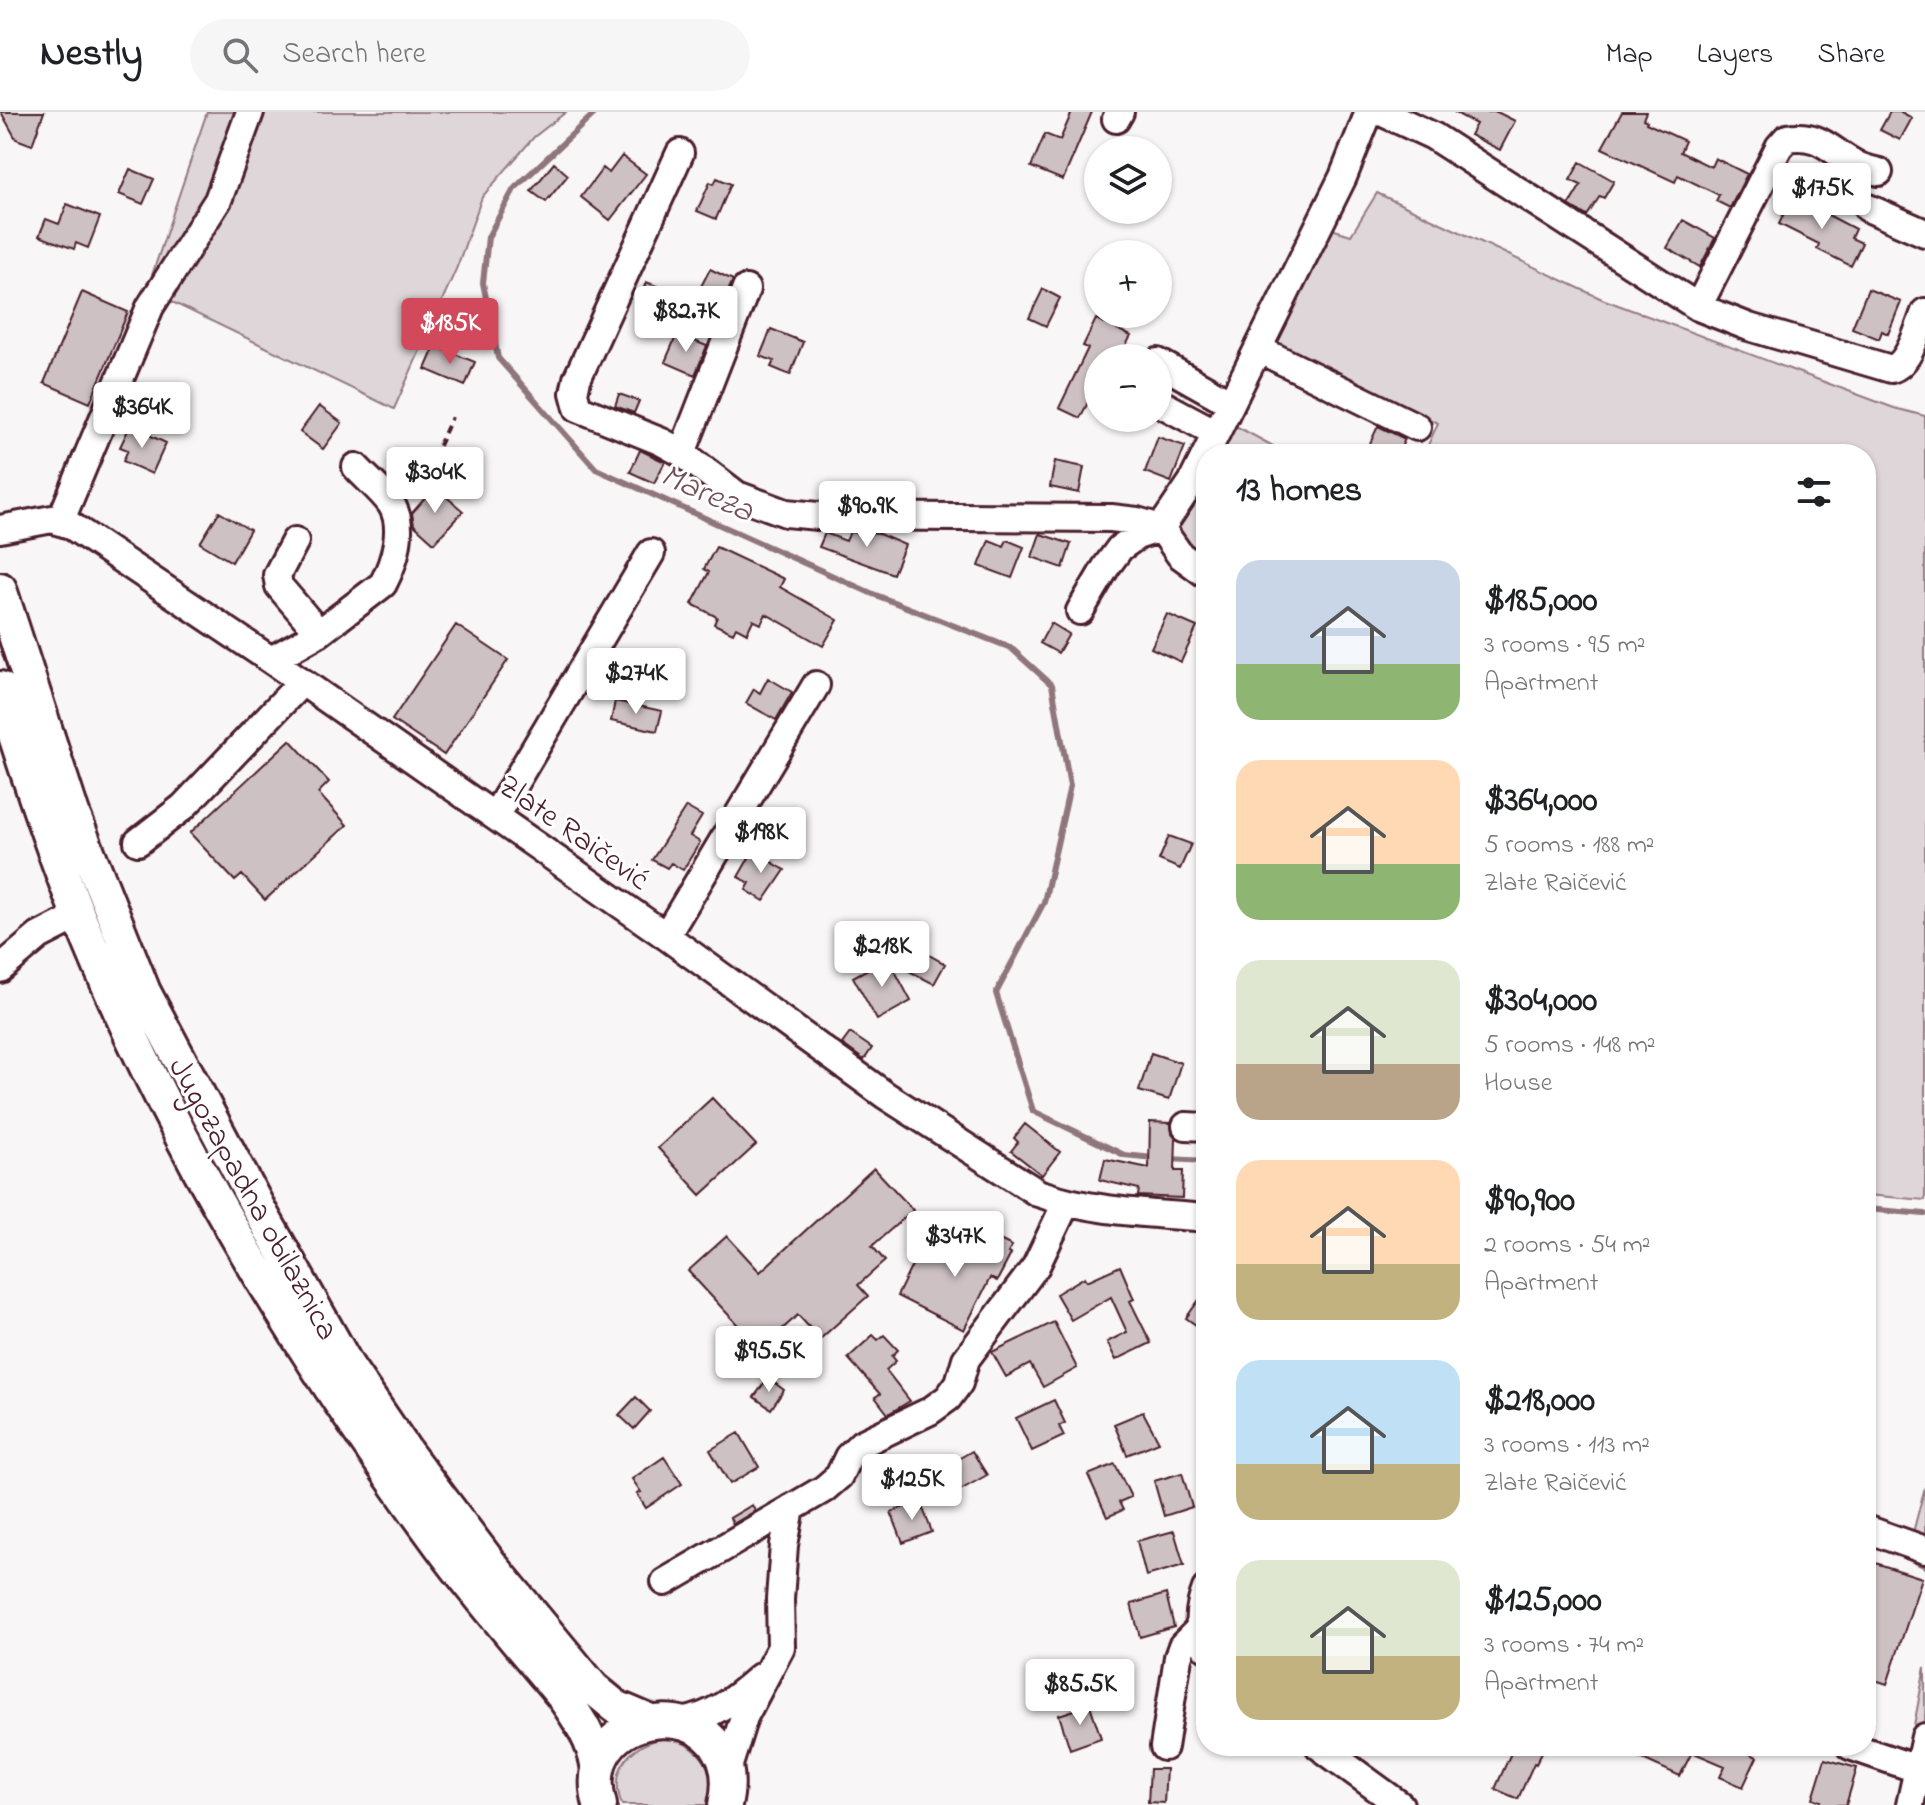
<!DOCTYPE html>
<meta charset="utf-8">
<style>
:root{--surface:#fff;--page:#f6f6f6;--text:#202124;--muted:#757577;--line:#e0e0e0;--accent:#d1495b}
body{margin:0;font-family:"Indie Flower",sans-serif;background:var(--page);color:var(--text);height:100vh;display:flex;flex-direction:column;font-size:30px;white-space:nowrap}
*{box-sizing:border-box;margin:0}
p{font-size:26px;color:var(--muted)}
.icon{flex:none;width:44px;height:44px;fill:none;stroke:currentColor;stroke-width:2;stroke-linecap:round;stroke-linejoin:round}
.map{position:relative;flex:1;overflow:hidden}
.drawer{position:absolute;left:1196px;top:332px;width:680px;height:1312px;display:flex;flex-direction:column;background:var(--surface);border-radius:32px;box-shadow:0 2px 6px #0004}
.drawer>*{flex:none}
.controls{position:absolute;left:1084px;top:24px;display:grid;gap:16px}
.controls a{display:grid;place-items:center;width:88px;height:88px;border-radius:50%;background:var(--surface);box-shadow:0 2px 6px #0004;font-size:40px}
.price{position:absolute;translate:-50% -68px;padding:0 18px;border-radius:8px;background:#fff;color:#222;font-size:26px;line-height:52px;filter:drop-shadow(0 2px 4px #0008)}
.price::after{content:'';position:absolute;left:50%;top:48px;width:24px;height:18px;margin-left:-12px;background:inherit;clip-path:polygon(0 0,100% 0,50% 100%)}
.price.current{background:var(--accent);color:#fff}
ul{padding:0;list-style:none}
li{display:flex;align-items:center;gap:24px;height:200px;padding:0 40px}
li span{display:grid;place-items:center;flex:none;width:224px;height:160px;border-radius:24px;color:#555}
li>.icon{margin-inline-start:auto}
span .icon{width:96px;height:96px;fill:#fffc;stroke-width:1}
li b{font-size:34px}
h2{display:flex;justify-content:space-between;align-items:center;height:96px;padding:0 40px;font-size:34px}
header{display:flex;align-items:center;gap:48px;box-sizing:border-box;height:112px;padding:0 40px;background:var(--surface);border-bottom:2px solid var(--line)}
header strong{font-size:38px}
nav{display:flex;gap:44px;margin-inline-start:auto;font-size:28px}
.search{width:560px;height:72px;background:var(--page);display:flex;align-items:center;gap:20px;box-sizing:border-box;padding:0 28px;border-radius:44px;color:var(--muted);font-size:30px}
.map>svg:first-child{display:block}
.green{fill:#ded6d9;stroke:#947a82;stroke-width:2}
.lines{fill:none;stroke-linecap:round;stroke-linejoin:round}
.stream{stroke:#8f747b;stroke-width:6}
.building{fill:#cdc1c4;stroke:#4a1f2b;stroke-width:2}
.minor-casing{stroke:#4a1f2b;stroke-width:32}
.major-casing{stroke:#4a1f2b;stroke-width:38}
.path{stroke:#4a1f2b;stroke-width:4;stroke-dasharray:8 6;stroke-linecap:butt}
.minor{stroke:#fff;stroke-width:26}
.major{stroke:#fff;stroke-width:32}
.labels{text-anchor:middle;stroke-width:6;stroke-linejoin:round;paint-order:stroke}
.street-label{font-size:32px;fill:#4a1f2b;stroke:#fff}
.water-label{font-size:34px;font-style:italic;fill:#72515a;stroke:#fff}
</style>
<header>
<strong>Nestly</strong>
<div class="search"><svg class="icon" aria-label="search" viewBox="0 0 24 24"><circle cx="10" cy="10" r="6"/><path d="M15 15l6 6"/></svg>Search here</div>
<nav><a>Map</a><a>Layers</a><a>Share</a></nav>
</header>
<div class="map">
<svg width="1925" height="1693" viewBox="0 0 1925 1693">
<rect width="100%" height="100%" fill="#f8f6f7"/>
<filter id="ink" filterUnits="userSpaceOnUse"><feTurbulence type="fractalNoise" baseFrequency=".0125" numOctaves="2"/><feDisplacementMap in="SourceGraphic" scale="16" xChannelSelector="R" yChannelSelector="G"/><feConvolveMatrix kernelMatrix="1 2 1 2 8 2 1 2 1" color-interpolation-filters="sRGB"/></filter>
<g filter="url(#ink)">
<path class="green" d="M207,0H566L534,25L482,85L457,155L394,297L147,178Z
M1377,81L1602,187L1894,296L1925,304V1088L1866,1083V342H1424L1438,311L1269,233L1328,116L1351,123Z
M1232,312L1288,342H1216Z
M1206,361V451L1199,448L1175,418Z
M1925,1375V1456L1906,1447Z
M1925,1555V1693H1899Z
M667,1626C701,1633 719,1659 708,1693H622C608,1656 631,1631 667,1626Z"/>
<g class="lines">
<path class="stream" d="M596,0L514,77L488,125L483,171L498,246L596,357L873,482L1011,536L1052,573L1070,674L1044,790L996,881L1033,999L1124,1043L1154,1046
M1169,1047L1206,1049
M1866,1097L1925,1102"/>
</g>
<path class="building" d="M1,0H44L32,33L16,27Z
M1072,0H1092L1063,68L1031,55L1045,22L1060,28Z
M1454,0H1497L1515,9L1500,38L1470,23L1476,12Z
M1622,0H1646L1643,7L1647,9L1646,11L1685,29L1680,40L1711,55L1715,46L1747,62L1730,96L1716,89L1719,83L1678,63L1675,70L1602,36Z
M1890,0H1901L1912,6L1900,28L1880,18Z
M622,44L646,62L610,108L581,85L603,56L609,61Z
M1580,50L1614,69L1604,86L1600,84L1587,104L1569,93L1581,73L1570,68Z
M554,51L568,63L546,90L531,79Z
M130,57L154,67L143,92L119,82Z
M717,66L731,72L716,107L697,99L710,70L714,72Z
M1792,84L1855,117L1851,126L1862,131L1851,154L1817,137L1819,132L1779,112Z
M67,92L100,105L88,136L76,131L74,137L39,124L46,107L59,112Z
M1683,108L1715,126L1700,155L1667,136Z
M710,157L733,168L720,198L695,186Z
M646,170L675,181L665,208L636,197Z
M1043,177L1060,186L1046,214L1029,206Z
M1868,177L1901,190L1888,222L1882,219L1879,227L1852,216Z
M82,180L128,200L90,291L44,271Z
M1096,207L1131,224L1119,246H1098V271L1080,306L1059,296L1088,236L1083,234Z
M771,217L803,230L790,263L771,255L774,249L760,244Z
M677,222L707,234L695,263L665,250Z
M435,234L475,250L465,274L425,257Z
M619,282L639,289L634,301L615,294Z
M319,294L342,311L323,337L300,320Z
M130,314L166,331L152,362L123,349L128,338L120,335Z
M1378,314L1405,327L1398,342H1365Z
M1158,325L1185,334L1171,370L1145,360Z
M640,338L665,350L654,371L630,360Z
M1055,349L1084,355L1079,381L1050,375Z
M435,375L463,399L434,431L414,413L412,401Z
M219,400L250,418L232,450L200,431Z
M850,420L879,422L905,433L893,462L819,435L825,421L846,429Z
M1040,422L1071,432L1063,456L1032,445Z
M989,428L1004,434L1007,428L1024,435L1012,466L979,454Z
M716,435L784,467L780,475L838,508L823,534L766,502L761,512L753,508L747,521L736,515L733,521L714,512L717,505L692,492L709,460L704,457Z
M1167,502L1197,515L1181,550L1151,536Z
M1051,511L1069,522L1058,541L1040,531Z
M456,513L508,548L444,643L392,608Z
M768,566L792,580L776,608L746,591L754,577L760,581Z
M615,589L662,599L657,619L611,609Z
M290,628L329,670L318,681L347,713L265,788L242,763L235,769L190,721Z
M686,695L702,704L690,724L700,730L683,758L671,751L667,756L652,748Z
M759,709L774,717L764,735L748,727Z
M1169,724L1191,732L1180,757L1159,748Z
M753,739L785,758L764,789L746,778L750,771L738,765Z
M920,838L945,852L934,872L909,859Z
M888,846L911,889L877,908L853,865Z
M850,921L872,936L864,948L842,932Z
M1151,941L1181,951L1169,988L1139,979Z
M712,986L756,1033L701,1083L658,1036Z
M1150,1010L1171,1011L1172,1021L1176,1026L1175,1059H1183L1182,1086L1138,1084L1139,1077L1100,1068L1105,1047L1149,1056Z
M1025,1012L1060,1040L1042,1063L1011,1039L1018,1030L1014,1026Z
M874,1056L913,1098L872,1134L885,1149L858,1173L868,1184L820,1227L798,1203L760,1237L688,1159L727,1124L760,1160Z
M977,1117L1012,1134L1008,1141L1011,1142L997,1169L990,1166L964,1218L897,1184L921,1135L958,1154Z
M1120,1154L1134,1187L1130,1189L1151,1231L1116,1248L1107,1230L1127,1220L1111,1185L1071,1208L1056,1182L1085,1165L1087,1169Z
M1206,1178V1220L1186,1206Z
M1054,1210L1077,1256L1043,1275L1030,1252L1006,1265L992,1240Z
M873,1223L878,1228L884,1223L898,1238L892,1244L896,1249L886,1258L910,1289L888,1302L875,1285L880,1282L848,1246Z
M768,1266L784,1278L771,1297L754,1285Z
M636,1285L650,1299L634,1317L619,1303Z
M1054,1288L1065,1311L1059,1314L1064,1324L1032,1339L1016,1306Z
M1143,1300L1159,1330L1127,1343L1114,1312Z
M739,1321L759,1355L730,1372L710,1338Z
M972,1339L987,1363L955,1381L941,1357Z
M664,1345L682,1372L646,1396L637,1382L641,1380L632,1367Z
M1115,1352L1131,1385L1119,1390L1123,1398L1107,1405L1088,1363Z
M1182,1361L1192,1395L1164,1404L1154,1369Z
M920,1389L932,1420L903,1431L891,1400Z
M752,1393L755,1399L733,1412L730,1406Z
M1174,1419L1184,1453L1146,1464L1137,1429Z
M1866,1448L1922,1466L1887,1572L1866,1565Z
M1166,1482L1174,1515L1140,1525L1131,1492Z
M1090,1593L1101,1626L1070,1637L1059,1603Z
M1496,1634H1545L1536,1652L1534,1651L1518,1687L1495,1677L1511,1641Z
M1614,1634H1734L1757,1645L1743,1675L1720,1665L1725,1654L1692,1640L1680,1664Z
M1825,1647L1857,1656L1846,1693H1819L1821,1689L1813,1686Z
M1150,1657H1166L1164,1691L1148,1690Z"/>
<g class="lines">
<g class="minor-casing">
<path id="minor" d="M1381,0L1433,24L1698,195L1749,215L1891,257C1910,252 1918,217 1925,200
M1116,7L1120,0
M680,41L577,267L574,281L578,296L662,330L682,341L737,383L786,401L818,404L1111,406L1137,409L1161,416L1180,443L1206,462
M1868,96L1925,121
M1698,195L1779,35L1787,26C1822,20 1831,41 1859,54C1865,57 1872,58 1879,60
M1258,237L1417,315
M1158,250L1231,291
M1158,290L1216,321
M682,341L746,177
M60,410L150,195L218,88L250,0
M0,417L52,407L70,413L271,548L666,824L885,983L1038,1081C1092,1100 1149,1101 1206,1106
M295,429L277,463L279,474L319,521
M1080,499L1106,455L1120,436L1137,424L1161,416L1192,370L1343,65L1369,0
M271,548L319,521L383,472C394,451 406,415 391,392C382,379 367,367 356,355
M495,704L651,441
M138,730L183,695L301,571
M666,824L816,573
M0,857L39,824L78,804
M1186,1014L1206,1015
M1866,1417L1925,1438
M665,1470L824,1377L839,1364L848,1345L861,1332L930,1299L948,1286L959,1271L966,1247L1036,1154L1066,1091
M1206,1477C1198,1498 1197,1515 1206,1536
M681,1610C713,1605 736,1586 760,1565
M1319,1634L1400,1693
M1850,1634L1917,1657
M1164,1635L1178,1545L1182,1534L1199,1517
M727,1659L744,1605L781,1535L780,1487L784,1433L791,1396
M1910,1693L1925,1625"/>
</g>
<g class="major-casing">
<path id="major" d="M0,477L73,702L144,880L260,1099L348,1255L408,1343L492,1454L593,1576L616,1595L649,1609
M0,576C24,653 49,730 79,805C169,1027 298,1240 440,1433C478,1485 521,1534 562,1583C579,1607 594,1629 598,1658
M600,1693C570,1586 752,1577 725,1693"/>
</g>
<path class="path" d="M412,383L431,351L452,305"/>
<use href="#minor" class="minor"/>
<use href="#major" class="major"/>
</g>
</g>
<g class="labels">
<g class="street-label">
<text transform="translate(575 719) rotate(35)" y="11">Zlate Raičević</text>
<text transform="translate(255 1086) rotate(61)" y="11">Jugozapadna obilaznica</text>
</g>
<g class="water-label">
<text transform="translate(708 379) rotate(24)" y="12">Mareza</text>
</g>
</g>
</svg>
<div class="controls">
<a><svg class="icon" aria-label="layers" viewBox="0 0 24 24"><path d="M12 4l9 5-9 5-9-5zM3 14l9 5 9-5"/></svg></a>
<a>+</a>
<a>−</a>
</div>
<b class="price" style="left:1822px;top:119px">$175K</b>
<b class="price" style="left:686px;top:242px">$82.7K</b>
<b class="price current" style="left:450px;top:254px">$185K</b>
<b class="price" style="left:142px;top:338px">$364K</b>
<b class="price" style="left:435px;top:403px">$304K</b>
<b class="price" style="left:867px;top:437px">$90.9K</b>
<b class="price" style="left:636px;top:604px">$274K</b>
<b class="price" style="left:761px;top:763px">$198K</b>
<b class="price" style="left:882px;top:877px">$218K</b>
<b class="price" style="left:955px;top:1167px">$347K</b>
<b class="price" style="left:769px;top:1282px">$95.5K</b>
<b class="price" style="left:912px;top:1410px">$125K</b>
<b class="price" style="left:1080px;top:1615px">$85.5K</b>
<section class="drawer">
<h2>13 homes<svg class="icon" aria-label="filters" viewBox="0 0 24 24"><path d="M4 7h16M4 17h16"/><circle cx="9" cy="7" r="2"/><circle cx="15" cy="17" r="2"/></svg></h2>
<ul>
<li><span style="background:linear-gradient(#c9d6e8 65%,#8fb573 0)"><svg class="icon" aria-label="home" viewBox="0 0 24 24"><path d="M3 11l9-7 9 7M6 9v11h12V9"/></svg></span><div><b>$185,000</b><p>3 rooms · 95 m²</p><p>Apartment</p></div></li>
<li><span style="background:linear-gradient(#ffd9b3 65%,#8fb573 0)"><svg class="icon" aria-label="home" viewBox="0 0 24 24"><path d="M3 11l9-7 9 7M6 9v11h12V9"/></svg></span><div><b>$364,000</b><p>5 rooms · 188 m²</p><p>Zlate Raičević</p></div></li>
<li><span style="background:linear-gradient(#dfe7d0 65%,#b9a48a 0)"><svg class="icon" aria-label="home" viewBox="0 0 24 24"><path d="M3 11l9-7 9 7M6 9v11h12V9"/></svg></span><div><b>$304,000</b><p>5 rooms · 148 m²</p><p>House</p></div></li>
<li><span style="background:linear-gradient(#ffd9b3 65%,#c2b280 0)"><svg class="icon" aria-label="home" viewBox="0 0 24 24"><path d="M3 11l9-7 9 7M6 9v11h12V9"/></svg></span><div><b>$90,900</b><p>2 rooms · 54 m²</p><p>Apartment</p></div></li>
<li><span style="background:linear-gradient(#bfe0f5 65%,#c2b280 0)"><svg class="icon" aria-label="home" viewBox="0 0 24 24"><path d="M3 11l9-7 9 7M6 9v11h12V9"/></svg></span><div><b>$218,000</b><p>3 rooms · 113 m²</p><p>Zlate Raičević</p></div></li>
<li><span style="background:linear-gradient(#dfe7d0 60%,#c2b280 0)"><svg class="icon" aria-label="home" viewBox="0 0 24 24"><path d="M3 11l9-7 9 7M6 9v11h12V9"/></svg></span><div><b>$125,000</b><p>3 rooms · 74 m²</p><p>Apartment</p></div></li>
</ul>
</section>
</div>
